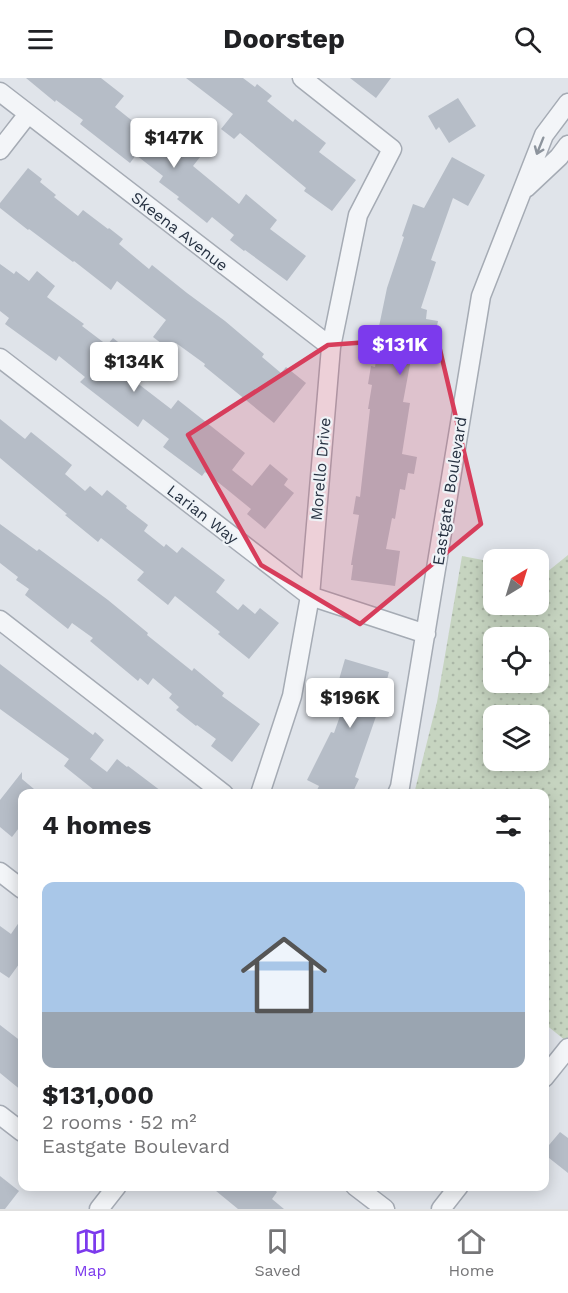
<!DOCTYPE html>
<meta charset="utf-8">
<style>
:root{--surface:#fff;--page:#f6f6f6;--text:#202124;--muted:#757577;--line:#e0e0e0;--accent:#7c3aed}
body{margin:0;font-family:"Work Sans",sans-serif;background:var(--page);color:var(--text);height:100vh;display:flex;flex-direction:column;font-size:22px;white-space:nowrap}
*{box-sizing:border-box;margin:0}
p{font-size:20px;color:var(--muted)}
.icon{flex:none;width:33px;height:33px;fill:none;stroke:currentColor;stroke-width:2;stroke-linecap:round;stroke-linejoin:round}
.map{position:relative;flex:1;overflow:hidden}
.drawer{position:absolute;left:18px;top:711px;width:531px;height:402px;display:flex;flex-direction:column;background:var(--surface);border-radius:12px;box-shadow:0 3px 15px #0003}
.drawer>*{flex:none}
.needle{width:39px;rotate:38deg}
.buttons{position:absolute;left:483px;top:471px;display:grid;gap:12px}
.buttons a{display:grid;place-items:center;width:66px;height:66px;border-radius:12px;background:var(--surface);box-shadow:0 3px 15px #0003;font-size:30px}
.price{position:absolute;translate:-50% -51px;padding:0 14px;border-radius:6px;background:#fff;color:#222;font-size:20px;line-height:39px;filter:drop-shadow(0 2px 3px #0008)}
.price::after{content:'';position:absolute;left:50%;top:36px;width:18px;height:14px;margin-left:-9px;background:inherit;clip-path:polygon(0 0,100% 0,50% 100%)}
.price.current{background:var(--accent);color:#fff}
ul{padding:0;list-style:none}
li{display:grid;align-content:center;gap:12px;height:318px;padding:0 24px}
li span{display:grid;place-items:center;height:186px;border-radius:12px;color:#555}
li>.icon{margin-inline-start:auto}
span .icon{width:108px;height:108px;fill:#fffc;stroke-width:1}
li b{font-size:26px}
h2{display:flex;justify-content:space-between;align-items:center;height:72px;padding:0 24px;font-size:26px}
header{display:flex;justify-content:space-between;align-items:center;height:78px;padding:0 24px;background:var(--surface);font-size:27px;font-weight:700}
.menu{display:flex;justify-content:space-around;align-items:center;height:84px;border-top:2px solid var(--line);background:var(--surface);font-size:16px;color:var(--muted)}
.menu a{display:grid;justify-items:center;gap:3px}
.menu .current{color:var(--accent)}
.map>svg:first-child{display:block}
.park{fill:url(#park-dots);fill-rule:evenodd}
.building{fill:#b6bdc7}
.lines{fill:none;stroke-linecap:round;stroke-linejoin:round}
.minor-casing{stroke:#a5abb4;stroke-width:21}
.minor{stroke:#f3f5f8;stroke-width:18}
.oneway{stroke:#8d949d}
.marked{fill:#d73d5b;fill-opacity:0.2;stroke:#d73d5b;stroke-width:4.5;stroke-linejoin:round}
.labels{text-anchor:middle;stroke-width:4.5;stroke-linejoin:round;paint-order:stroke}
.street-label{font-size:16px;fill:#273242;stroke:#eff3f7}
</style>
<header><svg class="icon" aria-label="menu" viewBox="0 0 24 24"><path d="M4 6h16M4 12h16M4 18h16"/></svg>Doorstep<svg class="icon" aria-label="search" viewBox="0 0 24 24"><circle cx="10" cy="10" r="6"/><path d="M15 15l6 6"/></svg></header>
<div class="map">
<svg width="568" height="1131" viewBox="0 0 568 1131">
<defs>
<pattern id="park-dots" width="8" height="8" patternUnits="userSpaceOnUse" patternTransform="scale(1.5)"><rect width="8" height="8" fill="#c6d4c0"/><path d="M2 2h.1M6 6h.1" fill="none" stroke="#aab6a6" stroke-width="1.8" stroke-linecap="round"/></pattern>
</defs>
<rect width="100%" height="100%" fill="#e0e4ea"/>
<path class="park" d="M568,477V960L566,963L545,946L544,716H414L437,624L462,478L493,484L494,526H538L539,492L547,494ZM494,560H538V604H494ZM494,638H538V682H494Z"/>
<path class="building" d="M26,0H101L124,18L115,29L160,65L172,50L204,74L193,88L239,126L246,116L277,142L270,151L306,178L287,203L245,172L244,173L230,162L234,157L212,139L207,145L177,121L179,119L159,104L163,98L136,77L130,85L80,46L83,42L56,22L55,24Z
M186,0H243L255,9L257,6L272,18L267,23L293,44L295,41L326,65L319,74L356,102L332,133L304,113L306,110L240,55L234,61L221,51L233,36Z
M350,0H391L376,20Z
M458,20L476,48L449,65L439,49L436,52L428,38Z
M452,79L485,97L468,128L453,120L431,182L436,184L421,230L427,232L426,241L438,243L433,268L414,265L403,324L410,325L402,376L417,379L414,396L408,395L405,412L400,411L395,441L392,440L386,471L400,473L395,508L351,502L353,487H351L359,437L353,436L356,418L360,419L370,331H368L372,307L368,306L371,288L375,289L380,259L377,258L387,210L404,159L402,158L413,126L424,130Z
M28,90L42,101L40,104L56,117L54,119L78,138L83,132L108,151L109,150L123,161L119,166L149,191L152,187L187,215L225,243L264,276L262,279L281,295L286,289L306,305L274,345L204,288L205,286L176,265L170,272L153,259L166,242L117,203L111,212L74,183L73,184L29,151L28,152L0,130V125Z
M0,186L14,196L16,193L29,203L37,193L55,208L47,219L84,246L82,248L107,267L113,260L132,275L119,291L171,331L178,322L245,375L232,392L252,408L270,386L288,401L284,407L294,415L265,451L247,436L251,431L224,409L205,394L202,398L163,369L169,361L143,341L138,349L80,304L85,299L59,278L56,283L5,246L9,240L0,233Z
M0,341L25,361L31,354L72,387L65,396L85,413L90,408L102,418L107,412L127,428L126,430L148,447L144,453L164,469L166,466L177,475L182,469L225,502L216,514L238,532L243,526L255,536L260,530L279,545L249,581L218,556L220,554L175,518L168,527L137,502L144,494L101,460L98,464L65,437L67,436L0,380Z
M0,446L37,473L39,471L108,522L148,555L147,557L192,593L194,590L224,615L222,618L260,646L232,684L211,668L216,661L197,647L196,648L176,632L179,629L169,620L172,616L153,600L148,607L140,600L138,603L90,563L93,560L72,545L68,551L25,517L29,511L16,502L18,499L0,485Z
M345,581L389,594L382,621L355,699L359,701L352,716H315L319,708L307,702L331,654L334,655L346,621L341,619L344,607L338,605Z
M0,586L93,657L95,654L104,662L90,681L107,694L117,681L127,689L128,688L165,716H99L64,688L69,681L0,631Z
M22,694V701L40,716H22V746L12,759L0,749V722Z
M22,840V882L9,900L0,894V848L11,856Z
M0,947L22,964V1013L0,995Z
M560,1054L568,1060V1095L544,1076V1073Z
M0,1098L19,1113L5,1131H0Z
M210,1108H270L277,1114L272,1121L284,1131H238Z"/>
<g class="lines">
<g class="minor-casing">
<path id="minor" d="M0,14L331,269
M0,72L28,36
M526,110L559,79L568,67
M0,280L310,518L426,556
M0,542L224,716
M260,716L292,618L310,518L331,269L358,137L392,71L302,0
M397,716L400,709L481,218L544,57L568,25
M0,794L22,811
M544,1000L568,970
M0,1037L22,1054
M355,1108L385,1131
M99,1131L117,1108
M441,1131L459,1108"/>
</g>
<use href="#minor" class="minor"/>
</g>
<defs><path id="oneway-shaft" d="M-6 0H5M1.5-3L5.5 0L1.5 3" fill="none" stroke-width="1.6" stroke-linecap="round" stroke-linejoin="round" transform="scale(1.5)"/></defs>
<use class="oneway" href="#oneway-shaft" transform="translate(540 68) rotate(112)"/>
<path class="marked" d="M437,259L481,446L360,546L261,487L188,357L328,267Z"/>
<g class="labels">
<g class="street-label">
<text transform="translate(180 153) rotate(38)" y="6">Skeena Avenue</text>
<text transform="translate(320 391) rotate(-85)" y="6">Morello Drive</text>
<text transform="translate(449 413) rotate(-81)" y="6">Eastgate Boulevard</text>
<text transform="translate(203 436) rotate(38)" y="6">Larian Way</text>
</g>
</g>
</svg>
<div class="buttons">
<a><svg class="needle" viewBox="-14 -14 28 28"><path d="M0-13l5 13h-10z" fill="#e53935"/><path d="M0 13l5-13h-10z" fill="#757577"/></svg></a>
<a><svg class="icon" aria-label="locate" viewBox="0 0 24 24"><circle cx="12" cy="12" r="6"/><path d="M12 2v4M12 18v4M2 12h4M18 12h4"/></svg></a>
<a><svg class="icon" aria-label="layers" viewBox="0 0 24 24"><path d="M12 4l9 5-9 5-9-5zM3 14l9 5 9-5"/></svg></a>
</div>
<b class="price" style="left:174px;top:91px">$147K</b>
<b class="price current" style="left:400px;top:298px">$131K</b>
<b class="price" style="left:134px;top:315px">$134K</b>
<b class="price" style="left:350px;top:651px">$196K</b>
<section class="drawer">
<h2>4 homes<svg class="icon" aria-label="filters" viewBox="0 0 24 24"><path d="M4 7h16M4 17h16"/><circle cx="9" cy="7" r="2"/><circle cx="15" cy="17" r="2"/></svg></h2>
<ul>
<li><span style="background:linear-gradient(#a9c7e8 70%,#9aa5b1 0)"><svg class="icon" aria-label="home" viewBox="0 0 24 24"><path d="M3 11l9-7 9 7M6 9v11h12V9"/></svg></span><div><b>$131,000</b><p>2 rooms · 52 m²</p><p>Eastgate Boulevard</p></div></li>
</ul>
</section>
</div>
<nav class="menu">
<a class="current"><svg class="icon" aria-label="map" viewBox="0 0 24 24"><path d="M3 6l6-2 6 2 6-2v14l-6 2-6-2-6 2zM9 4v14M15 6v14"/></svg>Map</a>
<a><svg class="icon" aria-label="saved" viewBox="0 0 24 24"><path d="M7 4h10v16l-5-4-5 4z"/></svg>Saved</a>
<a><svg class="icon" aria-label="home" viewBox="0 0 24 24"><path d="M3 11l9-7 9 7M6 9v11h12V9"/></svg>Home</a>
</nav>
